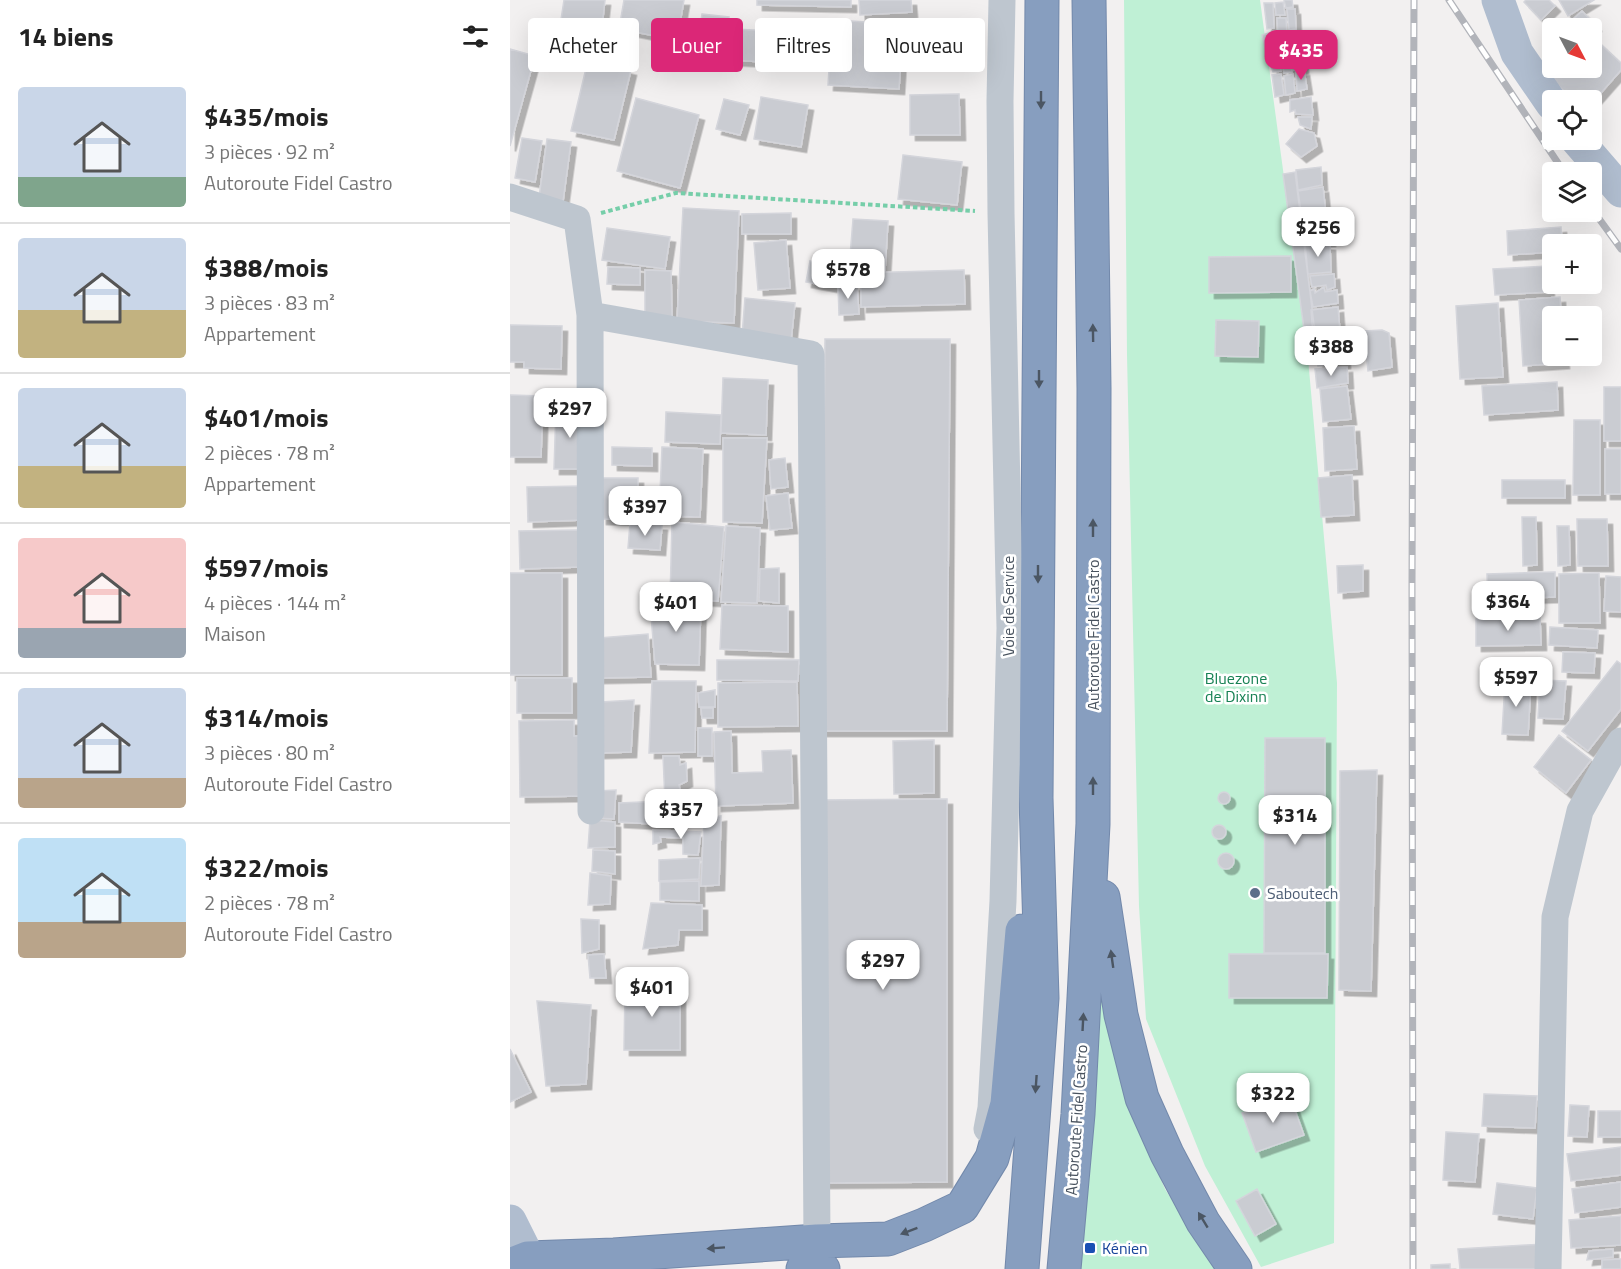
<!DOCTYPE html>
<html lang="fr">
<meta charset="utf-8">
<style>
:root{--surface:#fff;--page:#f2f2f2;--text:#222;--muted:#767676;--line:#e0e0e0;--accent:#db2777}
body{margin:0;font-family:"Titillium Web",sans-serif;background:var(--page);color:var(--text);height:100vh;display:flex;flex-direction:column;font-size:22px;white-space:nowrap}
*{box-sizing:border-box;margin:0}
p{font-size:20px;color:var(--muted)}
.icon{flex:none;width:33px;height:33px;fill:none;stroke:currentColor;stroke-width:2;stroke-linecap:round;stroke-linejoin:round}
.map{position:relative;flex:1;overflow:hidden}
.side{display:flex;flex-direction:column;background:var(--surface);width:510px}
.side>*{flex:none}
.banner{position:absolute;left:18px;top:18px;width:570px;height:54px;display:flex;gap:12px}
.needle{width:39px;rotate:131deg}
.controls{position:absolute;left:1032px;top:18px;display:grid;gap:12px}
.controls a{display:grid;place-items:center;width:60px;height:60px;border-radius:6px;background:var(--surface);box-shadow:0 6px 24px #0002;font-size:30px}
.price{position:absolute;translate:-50% -51px;padding:0 14px;border-radius:12px;background:#fff;color:#222;font-size:20px;line-height:39px;filter:drop-shadow(0 2px 3px #0008)}
.price::after{content:'';position:absolute;left:50%;top:36px;width:18px;height:14px;margin-left:-9px;background:inherit;clip-path:polygon(0 0,100% 0,50% 100%)}
.price.selected{background:var(--accent);color:#fff}
ul{padding:0;list-style:none}
li{display:flex;align-items:center;gap:18px;height:150px;padding:0 18px}
li+li{border-top:2px solid var(--line)}
li span{display:grid;place-items:center;flex:none;width:168px;height:120px;border-radius:6px;color:#555}
li>.icon{margin-inline-start:auto}
span .icon{width:72px;height:72px;fill:#fffc;stroke-width:1}
li b{font-size:26px}
h2{display:flex;justify-content:space-between;align-items:center;height:72px;padding:0 18px;font-size:26px}
.tag{padding:0 21px;border-radius:6px;background:var(--surface);box-shadow:0 6px 24px #0002;font-size:21px;line-height:54px}
.tag.selected{background:var(--accent);color:#fff}
main{display:flex;flex:1;min-height:0}
.map>svg:first-child{display:block}
.green{fill:#bff0d5}
.building{fill:#caccd2;stroke:#d4d5db;stroke-width:1.5;filter:url(#shadow)}
.lines{fill:none;stroke-linecap:round;stroke-linejoin:round}
.highway-casing{stroke:#7389ab;stroke-width:35}
.path{stroke:#76cea9;stroke-width:4;stroke-dasharray:4.5 3;stroke-linecap:butt}
.minor{stroke:#bec6cf;stroke-width:27}
.major{stroke:#b0bdcf;stroke-width:33}
.highway{stroke:#879ebf;stroke-width:33}
.rail-casing{stroke:#b2b4ba;stroke-width:7}
.rail{stroke:#fff;stroke-width:4.5;stroke-dasharray:14;stroke-linecap:butt}
.oneway{fill:#4b5663}
.service-dot{fill:#5c6f8a;stroke:#fff;stroke-width:2}
.transit-dot{fill:#1a4fb4;stroke:#fff;stroke-width:2}
.labels{text-anchor:middle;stroke-width:5;stroke-linejoin:round;paint-order:stroke}
.street-label{font-size:16px;fill:#48525e;stroke:#fff}
.park-label{font-size:16px;fill:#178154;stroke:#fff}
.service-label{font-size:16px;fill:#4e5e75;stroke:#fff;text-anchor:start}
.transit-label{font-size:16px;fill:#164399;stroke:#fff;text-anchor:start}
</style>
<main>
<section class="side">
<h2>14 biens<svg class="icon" aria-label="filters" viewBox="0 0 24 24"><path d="M4 7h16M4 17h16"/><circle cx="9" cy="7" r="2"/><circle cx="15" cy="17" r="2"/></svg></h2>
<ul>
<li><span style="background:linear-gradient(#c9d6e8 75%,#7fa58c 0)"><svg class="icon" aria-label="home" viewBox="0 0 24 24"><path d="M3 11l9-7 9 7M6 9v11h12V9"/></svg></span><div><b>$435/mois</b><p>3 pièces · 92 m²</p><p>Autoroute Fidel Castro</p></div></li>
<li><span style="background:linear-gradient(#c9d6e8 60%,#c2b280 0)"><svg class="icon" aria-label="home" viewBox="0 0 24 24"><path d="M3 11l9-7 9 7M6 9v11h12V9"/></svg></span><div><b>$388/mois</b><p>3 pièces · 83 m²</p><p>Appartement</p></div></li>
<li><span style="background:linear-gradient(#c9d6e8 65%,#c2b280 0)"><svg class="icon" aria-label="home" viewBox="0 0 24 24"><path d="M3 11l9-7 9 7M6 9v11h12V9"/></svg></span><div><b>$401/mois</b><p>2 pièces · 78 m²</p><p>Appartement</p></div></li>
<li><span style="background:linear-gradient(#f6c9c9 75%,#9aa5b1 0)"><svg class="icon" aria-label="home" viewBox="0 0 24 24"><path d="M3 11l9-7 9 7M6 9v11h12V9"/></svg></span><div><b>$597/mois</b><p>4 pièces · 144 m²</p><p>Maison</p></div></li>
<li><span style="background:linear-gradient(#c9d6e8 75%,#b9a48a 0)"><svg class="icon" aria-label="home" viewBox="0 0 24 24"><path d="M3 11l9-7 9 7M6 9v11h12V9"/></svg></span><div><b>$314/mois</b><p>3 pièces · 80 m²</p><p>Autoroute Fidel Castro</p></div></li>
<li><span style="background:linear-gradient(#bfe0f5 70%,#b9a48a 0)"><svg class="icon" aria-label="home" viewBox="0 0 24 24"><path d="M3 11l9-7 9 7M6 9v11h12V9"/></svg></span><div><b>$322/mois</b><p>2 pièces · 78 m²</p><p>Autoroute Fidel Castro</p></div></li>
</ul>
</section>
<div class="map">
<svg width="1111" height="1269" viewBox="0 0 1111 1269">
<defs>
<filter id="shadow"><feDropShadow dx="5.5" dy="5.5" stdDeviation="0" flood-color="#0004"/></filter>
</defs>
<rect width="100%" height="100%" fill="#f2f0f0"/>
<path class="green" d="M614,0H750L797,347L827,683L824,1243L751,1267L695,1166L636,1019L629,906L617,355Z
M583,962L614,1093L655,1189L705,1269H559Z"/>
<path class="building" d="M54,0H95L90,44L48,39Z
M114,0H174L167,40L109,29Z
M247,0H341V7L247,5Z
M349,0H401L402,12L350,15Z
M774,0H782L783,7L776,8Z
M1016,0H1039L1045,6L1031,20L1014,2Z
M1049,0H1084L1058,16Z
M773,2L775,15H766L765,3Z
M754,3H763L764,28L757,29Z
M777,9H785L786,29L779,30Z
M1072,11L1086,26L1082,30V28H1054Z
M192,14L219,17L212,61L185,57Z
M767,18H776L777,36L768,37Z
M322,20L393,24L389,89L318,85Z
M223,29L307,33L305,65L222,60Z
M765,31L768,56H757L752,35Z
M788,32L789,49L781,50L780,33Z
M1082,36L1111,63V70L1082,103V100H1064L1042,80L1054,68H1082Z
M776,38L778,53L771,54L768,40Z
M0,49L25,56L0,146Z
M779,55L782,72L774,73L772,57Z
M792,55L793,68L783,70L782,56Z
M769,58L771,71L763,72L759,59Z
M78,60L121,70L104,140L61,131Z
M794,70L797,89L787,91L786,71Z
M771,74L774,95L765,97L762,75Z
M783,74L785,93L776,95L774,76Z
M449,94L450,135H400V95Z
M251,97L298,105L291,147L244,139Z
M801,97L803,115L786,114L785,110L780,112V100Z
M126,98L189,115L170,188L107,171Z
M214,99L239,105L230,135L206,129Z
M788,117H802L801,129L790,125Z
M789,129L804,133L807,146L791,157L776,144Z
M12,138L32,141L25,182L5,178Z
M37,139L61,142L52,209L28,205Z
M393,155L452,162L447,205L388,199Z
M811,167L812,185L788,190L786,170Z
M785,172L806,341L796,344L773,174Z
M813,187L817,224L793,225L788,191Z
M173,208L229,211L224,323L167,321Z
M281,213V234H232V214Z
M343,219L378,221L375,271L339,269Z
M819,226L820,241L793,242L792,228Z
M1051,227L1052,244H1042V252L998,255L997,231Z
M97,228L160,237L155,269L92,260Z
M276,240L280,288L248,290L244,243Z
M795,243L820,245L821,272L798,274Z
M781,256V292L699,293V257Z
M300,261L327,267L322,287L296,282Z
M1037,266L1039,292L985,295L983,269Z
M98,267L130,268V285L97,284Z
M135,270L161,271L162,317H135Z
M454,270L455,304L351,307V273Z
M824,274L825,287L817,290L816,285L802,287L800,276Z
M347,285L349,314L329,315L328,286Z
M814,287L815,292L827,290L828,303L803,307L800,291L804,289L805,293Z
M1050,297L1051,316H1042V356H1053L1054,363L1013,366L1009,300Z
M235,298L285,303L281,341L232,336Z
M988,303L993,377L950,379L946,306Z
M828,307L830,332L803,335L801,310Z
M706,320L749,321L748,357L705,356Z
M0,325L52,326L51,369L14,368V362H0Z
M872,330L879,333L882,367L858,371L854,331Z
M833,334L835,363L808,366L805,337Z
M315,339H440L437,731H311Z
M837,367L838,383L807,388L805,369Z
M213,378L258,380L256,435L211,433Z
M1047,382L1048,410L974,415L972,386Z
M837,386L841,419L813,422L810,389Z
M1094,387H1111V441H1094Z
M0,395L33,396L31,457H0Z
M46,409L75,410L74,469H44Z
M156,412L211,415L210,444L155,442Z
M1064,420H1090V495H1063Z
M844,426L847,469L815,471L813,428Z
M213,438H257L252,523L213,522Z
M102,447L142,448V466L102,465Z
M152,447L193,449L190,517L149,516Z
M1095,449H1111V494H1095Z
M275,458L278,487L261,489L259,460Z
M842,475L844,515L811,517L808,478Z
M92,478H128L127,520L91,519Z
M992,480H1055V498H992Z
M72,486L73,520L18,522L17,487Z
M278,493L282,528L260,530L256,496Z
M1012,517H1026L1027,565L1013,566Z
M1067,519H1097L1098,566H1068Z
M162,522L214,527L208,601L160,599Z
M120,523L152,525L150,550L118,548Z
M216,526L250,528L247,603L211,602Z
M1047,526H1059L1060,565L1048,566Z
M68,530L69,567L10,569L9,531Z
M853,565V591L828,593L827,566Z
M269,568V603L249,601L250,569Z
M1045,572V597L978,599L977,574Z
M0,573H52V675H0Z
M1089,573L1090,623H1049V574Z
M1096,576L1111,577V612L1094,611Z
M140,603H191L189,665L145,664Z
M212,605L278,606V652L210,649Z
M1030,618L1031,645L966,646V619Z
M1040,627L1088,630L1087,648L1039,645Z
M138,634L141,677L88,678L89,638Z
M1053,652L1085,653L1084,673L1052,672Z
M207,660H289L288,681L207,680Z
M1107,661L1111,664V709L1078,751L1052,731Z
M7,678H62V713H7Z
M1030,680L1056,681L1053,719L1028,718Z
M142,681H186L185,752L139,753Z
M287,682L288,726L208,727V683Z
M995,682L1021,683L1018,735L992,734Z
M205,690V707H189L188,693Z
M124,700L121,752L89,753L91,702Z
M191,708H203V718H192Z
M64,720V736H74V796L10,797L9,721Z
M188,728H202V756H188Z
M221,731L222,773L253,772L252,751L281,750L283,803L206,806L204,732Z
M1049,735L1081,760L1056,793L1024,767Z
M755,738H815V953H754Z
M424,740V793L384,794L383,741Z
M153,756H169L170,765L176,763L177,781L169,785L172,800H181L180,815L163,814L161,825L109,822V803L155,801Z
M867,770L861,991L829,990L830,771Z
M106,790L104,819L86,818V791Z
M708 798a6 6 0 1 1 12 0a6 6 0 1 1-12 0Z
M437,799V1182L309,1183L310,800Z
M211,816L209,885L191,886L194,819Z
M80,820L105,822V847L78,848Z
M702 832a7 7 0 1 1 14 0a7 7 0 1 1-14 0Z
M143,830L191,832L188,855L173,854V838L150,837L151,842L143,844Z
M83,850L105,851V874L82,871Z
M708 861a8 8 0 1 1 16 0a8 8 0 1 1-16 0Z
M190,858L189,879L149,881V860Z
M80,873L101,876L100,904L78,905Z
M189,881V901L150,900V882Z
M141,903L192,905V930H169L168,945L133,949Z
M71,919L89,920V949L72,953Z
M94,954L96,978H80L78,955Z
M719,954H818L817,998H719Z
M115,985H170V1050H114Z
M27,1001L81,1005L76,1084L36,1086Z
M0,1049L21,1092L0,1102Z
M974,1094L1027,1096L1025,1128L972,1126Z
M780,1096L794,1135L746,1152L732,1113Z
M1060,1105L1079,1106L1077,1137L1058,1136Z
M1088,1111H1111V1137H1088Z
M936,1132L969,1134L965,1182L933,1180Z
M1111,1147V1175L1061,1181L1057,1154Z
M1111,1182V1207L1065,1213L1062,1189Z
M987,1183L1027,1188L1023,1219L983,1214Z
M747,1189L766,1224L745,1236L726,1201Z
M1111,1216V1245L1061,1248L1059,1220Z
M1035,1244L1036,1269H950L948,1249Z
M1103,1249V1257L1077,1260L1079,1251Z
M1111,1259V1269H1092V1260Z
M940,1264V1269H921V1265Z"/>
<g class="lines">
<g class="highway-casing">
<path id="highway" d="M593,897L611,1015L632,1098L657,1154L693,1222L725,1269
M0,1265L18,1258L104,1255L307,1241L378,1239L414,1225L452,1207L482,1158L497,1104L512,931
M293,1269H313
M512,1269L532,998L526,798L532,0
M554,1269L568,1114L583,824L584,388L579,0"/>
</g>
<path class="path" d="M91,213L166,193L465,211"/>
<path class="minor" d="M0,197L67,219L80,315L81,811
M80,315L301,354L307,1241
M477,1129L481,1108L493,901L500,628L491,213L490,101L492,0
M1038,1269L1045,917L1070,811L1100,757L1111,741"/>
<path class="major" d="M988,0L1007,53L1042,104
M1067,140L1111,191
M0,1221L24,1269"/>
<use href="#highway" class="highway"/>
<g class="rail-casing">
<path id="rail" d="M939,0L1054,172
M1082,209L1111,249
M903,1269L902,588L904,0"/>
</g>
<use href="#rail" class="rail"/>
</g>
<defs><path id="oneway-solid" d="M-6-.8H1V-3.2L6.5 0L1 3.2V.8H-6Z" transform="scale(1.5)"/></defs>
<g class="oneway">
<use href="#oneway-solid" transform="translate(531 100) rotate(90)"/>
<use href="#oneway-solid" transform="translate(583 333) rotate(-91)"/>
<use href="#oneway-solid" transform="translate(529 379) rotate(90)"/>
<use href="#oneway-solid" transform="translate(583 528) rotate(-90)"/>
<use href="#oneway-solid" transform="translate(528 574) rotate(90)"/>
<use href="#oneway-solid" transform="translate(583 786) rotate(-90)"/>
<use href="#oneway-solid" transform="translate(602 959) rotate(-98)"/>
<use href="#oneway-solid" transform="translate(573 1022) rotate(-87)"/>
<use href="#oneway-solid" transform="translate(526 1084) rotate(94)"/>
<use href="#oneway-solid" transform="translate(693 1220) rotate(-121)"/>
<use href="#oneway-solid" transform="translate(399 1231) rotate(159)"/>
<use href="#oneway-solid" transform="translate(206 1248) rotate(176)"/>
</g>
<circle class="service-dot" cx="745" cy="893" r="6"/>
<rect class="transit-dot" x="574" y="1242" width="12" height="12" rx="3"/>
<g class="labels">
<g class="street-label">
<text transform="translate(498 606) rotate(-90)" y="6">Voie de Service</text>
<text transform="translate(583 635) rotate(-90)" y="6">Autoroute Fidel Castro</text>
<text transform="translate(566 1120) rotate(-86)" y="6">Autoroute Fidel Castro</text>
</g>
<g class="park-label">
<text x="726" y="684">Bluezone<tspan x="726" dy="18">de Dixinn</tspan></text>
</g>
<g class="service-label">
<text x="757" y="899">Saboutech</text>
</g>
<g class="transit-label">
<text x="592" y="1254">Kénien</text>
</g>
</g>
</svg>
<div class="controls">
<a><svg class="needle" viewBox="-14 -14 28 28"><path d="M0-13l5 13h-10z" fill="#e53935"/><path d="M0 13l5-13h-10z" fill="#767676"/></svg></a>
<a><svg class="icon" aria-label="locate" viewBox="0 0 24 24"><circle cx="12" cy="12" r="6"/><path d="M12 2v4M12 18v4M2 12h4M18 12h4"/></svg></a>
<a><svg class="icon" aria-label="layers" viewBox="0 0 24 24"><path d="M12 4l9 5-9 5-9-5zM3 14l9 5 9-5"/></svg></a>
<a>+</a>
<a>−</a>
</div>
<b class="price selected" style="left:791px;top:81px">$435</b>
<b class="price" style="left:808px;top:258px">$256</b>
<b class="price" style="left:338px;top:300px">$578</b>
<b class="price" style="left:821px;top:377px">$388</b>
<b class="price" style="left:60px;top:439px">$297</b>
<b class="price" style="left:135px;top:537px">$397</b>
<b class="price" style="left:998px;top:632px">$364</b>
<b class="price" style="left:166px;top:633px">$401</b>
<b class="price" style="left:1006px;top:708px">$597</b>
<b class="price" style="left:171px;top:840px">$357</b>
<b class="price" style="left:785px;top:846px">$314</b>
<b class="price" style="left:373px;top:991px">$297</b>
<b class="price" style="left:142px;top:1018px">$401</b>
<b class="price" style="left:763px;top:1124px">$322</b>
<div class="banner">
<a class="tag">Acheter</a>
<a class="tag selected">Louer</a>
<a class="tag">Filtres</a>
<a class="tag">Nouveau</a>
</div>
</div>
</main>
